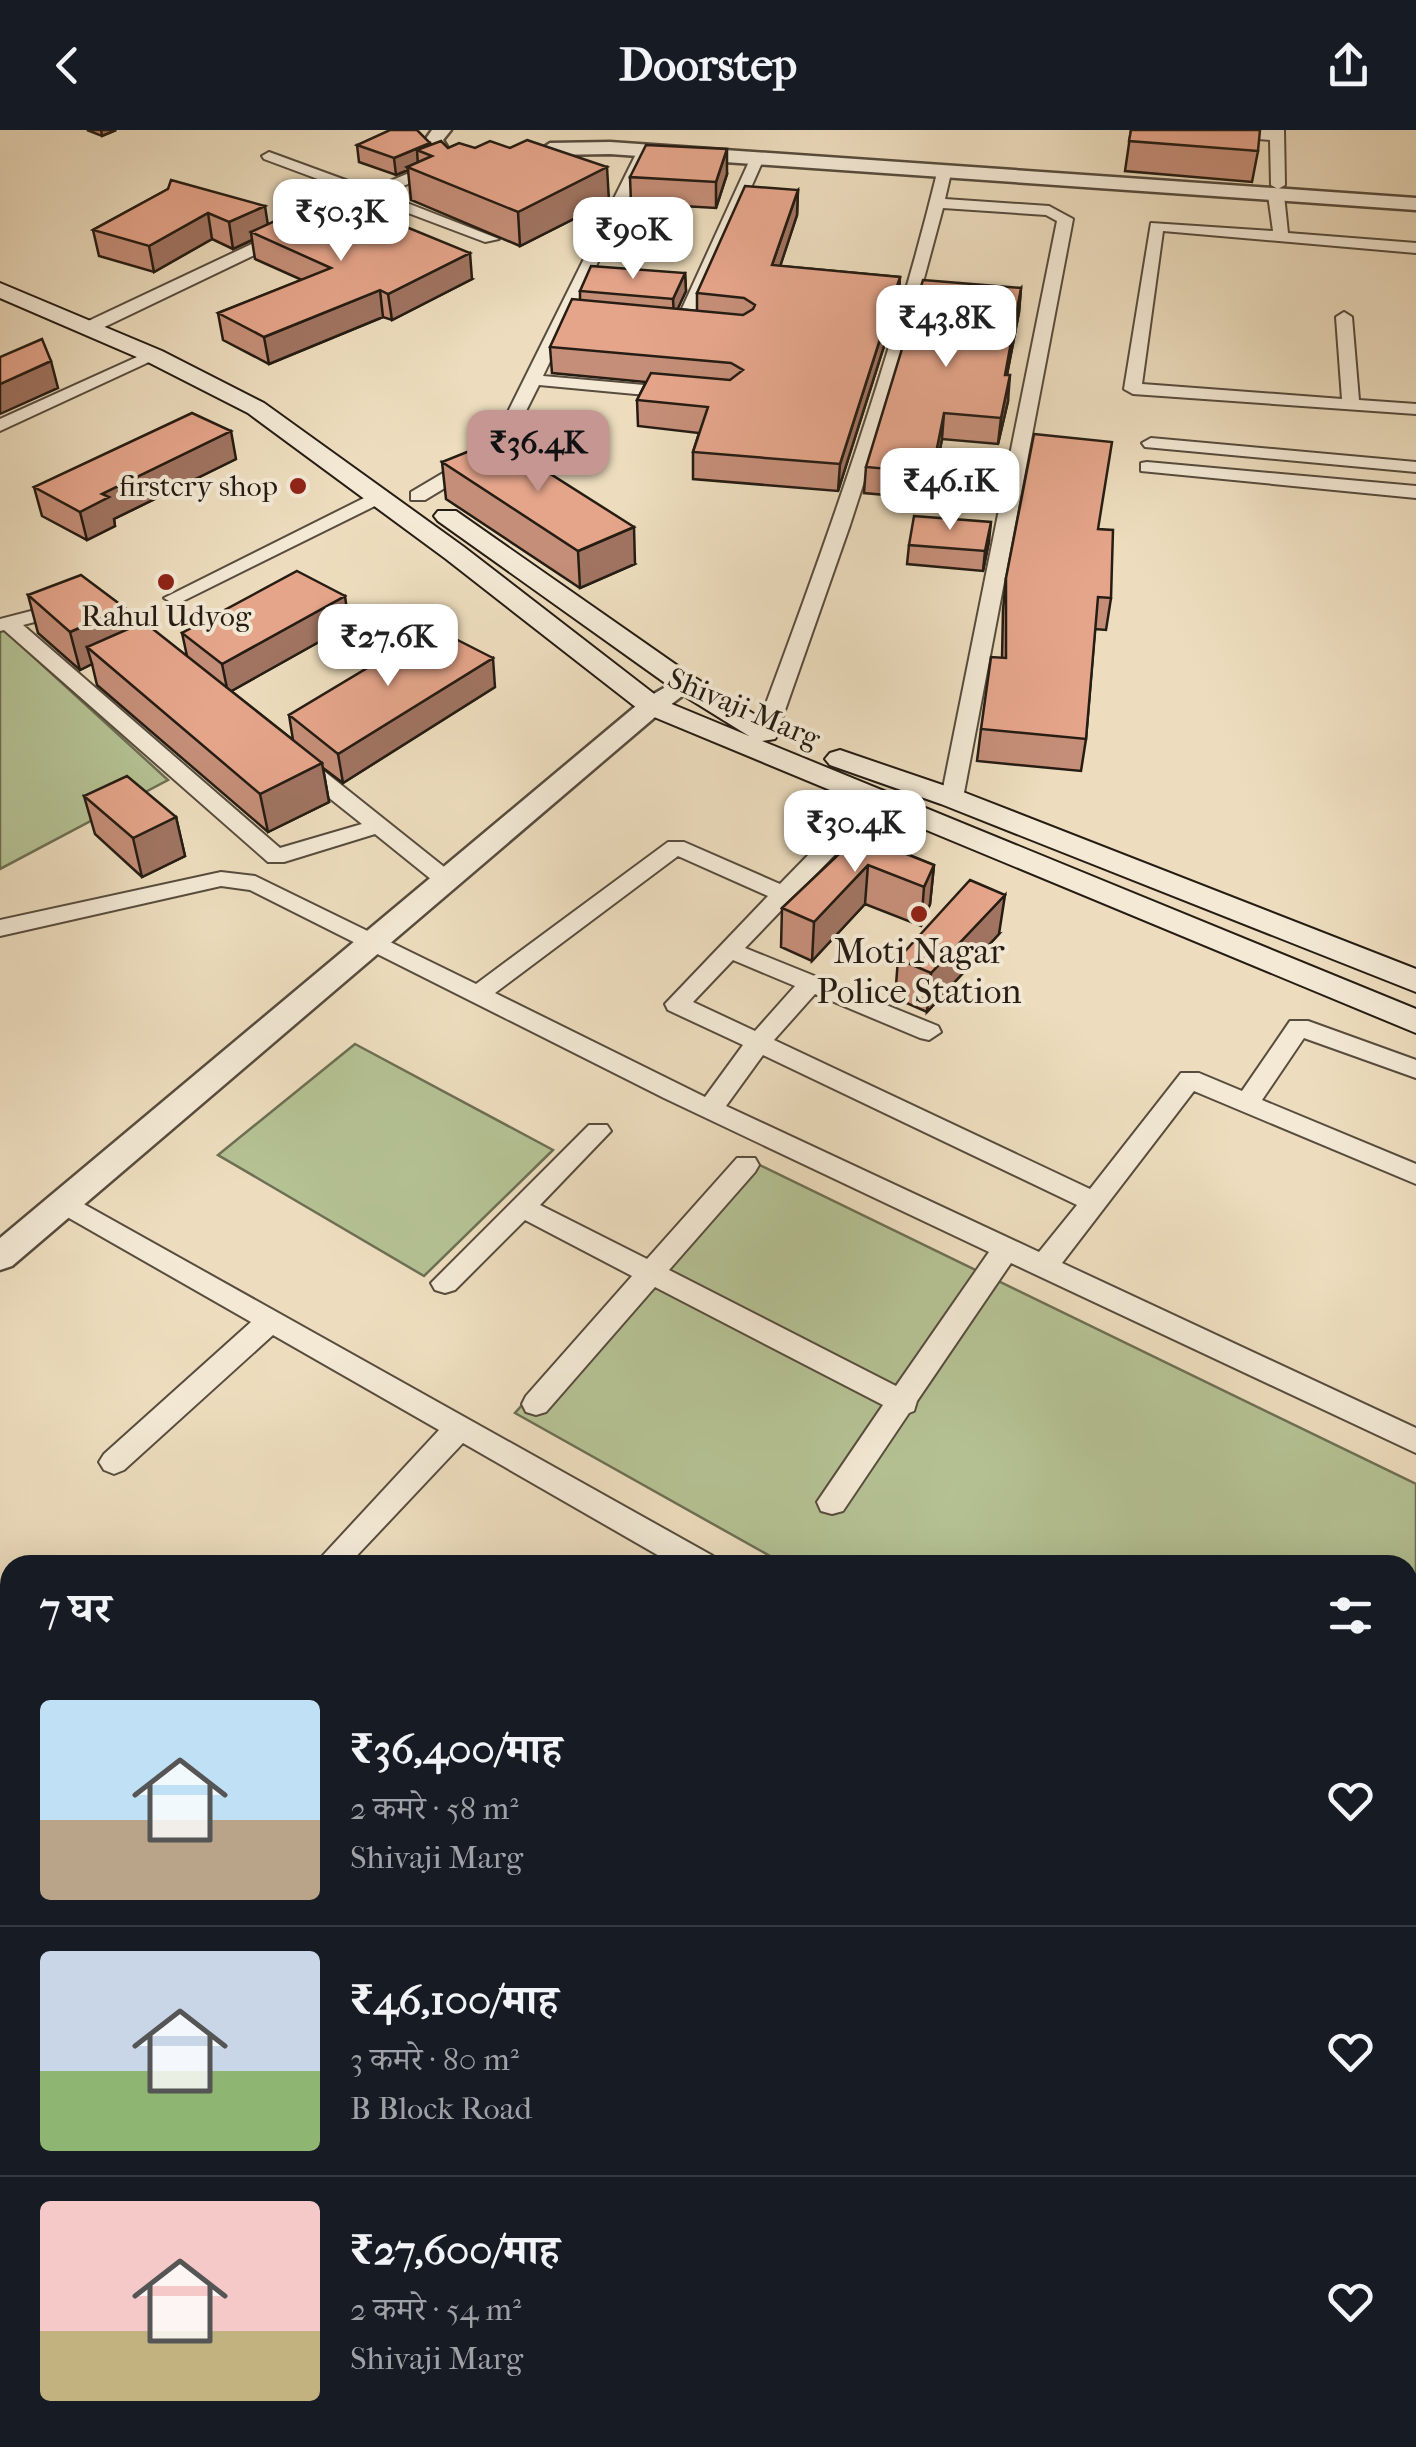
<!DOCTYPE html>
<html lang="hi">
<meta charset="utf-8">
<style>
:root{--surface:#171b24;--page:#20242c;--text:#f1f3f6;--muted:#9ea1a6;--line:#363941;--accent:#c59692}
body{margin:0;font-family:"IM FELL French Canon","Noto Serif Devanagari",serif;background:var(--page);color:var(--text);height:100vh;display:flex;flex-direction:column;font-size:38px;white-space:nowrap}
*{box-sizing:border-box;margin:0}
p{font-size:32px;color:var(--muted)}
.icon{flex:none;width:55px;height:55px;fill:none;stroke:currentColor;stroke-width:2;stroke-linecap:round;stroke-linejoin:round}
.map{position:relative;flex:1;overflow:hidden}
.details{position:absolute;left:0px;top:1425px;width:1418px;height:892px;display:flex;flex-direction:column;background:var(--surface);border-radius:30px 30px 0 0;box-shadow:0 10px 40px #0002}
.details>*{flex:none}
.price{position:absolute;translate:-50% -85px;padding:0 22px;border-radius:20px;background:#fff;color:#222;font-size:32px;line-height:65px;filter:drop-shadow(0 2px 5px #0008)}
.price::after{content:'';position:absolute;left:50%;top:60px;width:30px;height:22px;margin-left:-15px;background:inherit;clip-path:polygon(0 0,100% 0,50% 100%)}
.price.on{background:var(--accent);color:#111}
ul{padding:0;list-style:none}
li{display:flex;align-items:center;gap:30px;height:250px;padding:0 40px}
li+li{border-top:2px solid var(--line)}
li span{display:grid;place-items:center;flex:none;width:280px;height:200px;border-radius:10px;color:#555}
li>.icon{margin-inline-start:auto}
span .icon{width:120px;height:120px;fill:#fffc;stroke-width:1}
li b{font-size:42px}
h2{display:flex;justify-content:space-between;align-items:center;height:120px;padding:0 40px;font-size:42px}
header{display:flex;justify-content:space-between;align-items:center;height:130px;padding:0 40px;background:var(--surface);font-size:45px;font-weight:700}
.map>svg:first-child{display:block}
.green{fill:#b5c294;stroke:#6d6f54;stroke-width:2.5}
.lines{fill:none;stroke-linecap:round;stroke-linejoin:round}
.minor-casing{stroke:#574c3e;stroke-width:4}
.tertiary-casing{stroke:#574c3e;stroke-width:5}
.secondary-casing{stroke:#251c13;stroke-width:4}
.minor{fill:#f3e9d5;fill-rule:evenodd}
.tertiary{fill:#f3e9d5;fill-rule:evenodd}
.secondary{fill:#f3e9d5;fill-rule:evenodd}
.wall{fill:#c58e78;stroke:#251c13;stroke-width:2.5}
.shaded-wall{fill:#a07461;stroke:#251c13;stroke-width:2.5}
.building{fill:#e5a58b;stroke:#251c13;stroke-width:2.5}
.poi-dot{fill:#8f2418;stroke:#f3e9d5;stroke-width:4}
.labels{text-anchor:middle;stroke-width:8;stroke-linejoin:round;paint-order:stroke}
.far-poi-label{font-size:30px;fill:#251c13;stroke:#f3e9d5;text-anchor:end}
.far-street-label{font-size:30px;fill:#251c13;stroke:#f3e9d5}
.poi-label{font-size:35px;fill:#251c13;stroke:#f3e9d5}
</style>
<header><svg class="icon" aria-label="back" viewBox="0 0 24 24"><path d="M15 5l-7 7 7 7"/></svg>Doorstep<svg class="icon" aria-label="share" viewBox="0 0 24 24"><path d="M12 15V3M7 8l5-5 5 5M5 13v7h14v-7"/></svg></header>
<div class="map">
<svg width="1416" height="2317" viewBox="0 0 1416 2317">
<rect width="100%" height="100%" fill="#edddbe"/>
<filter id="stains"><feTurbulence type="fractalNoise" baseFrequency=".002" numOctaves="4"/><feColorMatrix values="0 0 0 0 .2 0 0 0 0 .09 0 0 0 0 .02 0 0 0 .5 -.17"/></filter>
<radialGradient id="worn" r=".72"><stop offset=".6" stop-color="#630" stop-opacity="0"/><stop offset="1" stop-color="#630" stop-opacity=".3"/></radialGradient>
<path class="green" d="M4,500L168,650L0,739V502Z
M355,914L553,1020L424,1146L218,1025Z
M743,1027L1416,1354V1788L1408,1784V1435H786L515,1283Z"/>
<g class="lines">
<g class="minor-casing">
<path id="minor" d="M1194,0H1284L1285,55L1278,59L1271,55L1270,10L1201,4Z
M645,16L652,20L543,246L678,258L687,263L678,268L539,255L506,321L425,370H411V362L492,314L638,20Z
M269,22L370,59L439,31H449V37L384,64L499,109L485,112L371,69L94,202H82V194L358,64L264,29L262,26Z
M752,25L764,28L690,196L676,200L674,196Z
M944,39L951,43L945,69L1049,76L1073,89L963,668L952,675L941,668L1057,91L1046,85L943,78L895,256L850,395L777,603L766,609L755,603C824,419 890,234 937,43Z
M1276,60L1284,65L1288,103L1416,113V123L1163,101L1142,254L1342,269L1336,187L1344,182L1352,187L1359,270L1416,274V284L1133,264L1124,259L1151,93L1273,101L1268,65Z
M148,222L162,226L0,301V289Z
M1151,308L1416,332V342L1145,317L1142,313Z
M1147,332L1416,356V368L1141,341V333Z
M378,361L385,363V371L181,472L174,474L164,468Z
M66,472L76,478L73,482L23,495L280,718L362,694L289,636L286,631L297,625L305,626L453,744L456,749L453,754H437L375,704L284,732H268L4,500L0,501V489Z
M862,676L870,678L873,683L870,688L745,818L938,896L941,902L929,910L920,908L815,864L774,910L1090,1059L1181,943H1199L1242,961L1290,891H1308L1416,930V948L1304,908L1262,970L1416,1034V1054L1194,961L1062,1133L1416,1298V1323L1011,1133L917,1271L914,1281L909,1283L843,1381L832,1384L821,1381L817,1372L883,1275L655,1157L546,1282L536,1285L526,1282L522,1274L526,1266L632,1146L525,1090L455,1160L445,1163L435,1160L431,1153L589,995H607L611,1001L540,1075L647,1129L737,1028H755L759,1035L755,1042L669,1140L896,1256L989,1122L664,968L250,760L221,756L0,806V790L221,742L255,746L476,854L668,712H684L780,754L854,678ZM678,726L768,766L665,874L668,880L743,915L705,967L495,863ZM733,830L795,856L755,901L693,872ZM763,925L1077,1075L1039,1122L726,976Z
M64,1063L713,1426L717,1435H675L463,1313L348,1435H314L439,1300L273,1205L124,1340L114,1344L104,1340L99,1332L104,1324L251,1192L55,1080L51,1073L55,1066Z
M10,1754V1792L0,1796V1758Z
M1408,1817L1416,1820V1856L1408,1853Z
M0,2030L10,2034V2076L0,2072Z
M1408,2044L1416,2047V2123L1408,2126Z
M1408,2272L1416,2275V2317L1396,2308H1408Z
M315,2308H363L367,2317H318Z
M660,2308H701L698,2317H656Z
M956,2308H1006L1010,2317H959Z
M1038,2308H1079L1076,2317H1034Z
M1233,2308H1283L1287,2317H1236Z
M1298,2308H1339L1336,2317H1294Z"/>
</g>
<g class="tertiary-casing">
<path id="tertiary" d="M432,0H451L443,10L449,20L482,29V37L435,28L425,10Z
M610,12L1416,68V80L610,24L550,25L541,19L550,13Z
M685,546L694,548L698,554L661,582L12,1136L0,1140V1108L643,570Z"/>
</g>
<g class="secondary-casing">
<path id="secondary" d="M0,153L162,221L264,273L464,417L662,570L749,606L675,560L438,391L434,386L438,381H456L695,548L775,597L779,603L775,609L762,611L1416,879V903L642,582L446,429L248,283L146,231L0,168Z
M840,620L963,662L1416,839V862L941,674L830,635L825,629L830,623Z"/>
</g>
<use href="#minor" class="minor"/>
<use href="#tertiary" class="tertiary"/>
<use href="#secondary" class="secondary"/>
</g>
<path class="wall" d="M87,0H116L102,6Z
M1131,0L1258,21L1252,52L1125,41Z
M357,15H430L448,18L609,71L520,116L411,70L408,40L396,45L359,32Z
M727,44L716,78L631,73L630,47Z
M168,59L268,95L472,149L392,190L383,187L269,234L223,210L218,183L302,150L255,129L252,110L233,119L212,109L154,142L99,126L93,100Z
M798,60L797,85L780,136L900,147L898,172L838,361L693,349V322L699,303L638,296L637,270L646,252L552,243L550,217L580,170V161L685,143L686,161L677,179L697,181V163Z
M1021,158L1019,182L1007,245L1008,271L998,314L942,309L930,369L864,363L866,337Z
M236,329L114,389L115,396L87,410L42,386L34,357Z
M442,332L635,434L580,458L446,369Z
M1098,399L1111,468L1106,500L1095,499L1086,609L1081,641L977,631L981,599L1002,528L1003,480L1006,448Z
M989,411L983,441L907,434L909,415Z
M28,465L130,499L187,526L182,503L349,495L231,561L293,610L289,585L495,557L343,653L323,638L329,672L268,702L97,555L92,534L80,540L38,503Z
M84,666L176,687L185,726L142,747L95,704Z
M859,705L934,735L930,774L921,796L865,774L812,831L781,817L782,778Z
M999,804L927,882L895,868L898,829Z"/>
<path class="shaded-wall" d="M101,0H116L102,6Z
M430,13L431,25L417,20L418,36L407,37L408,40L396,45L394,28Z
M727,19V44L716,78V52Z
M607,37L609,71L520,116L518,82Z
M798,60L797,85L772,161V135Z
M265,76L269,102H251L252,110L233,119L229,92Z
M208,83L212,109L154,142L149,116Z
M470,123L472,149L392,190L388,164Z
M685,143L686,161L674,187L673,169Z
M900,147L898,172L838,361L840,334Z
M1021,158L1019,182L1002,270L1005,245Z
M380,160L383,187L269,234L264,207Z
M51,231L58,258L0,284V254Z
M1010,245L1008,271L998,314L1001,288Z
M944,283L942,309L930,369L932,343Z
M231,301L236,329L114,389L115,396L87,410L80,382L102,364Z
M991,392L989,411L983,441L985,421Z
M634,397L635,434L580,458L578,421Z
M345,466L349,495L228,563L222,534Z
M125,478L134,516L87,517L92,534L80,540L70,502Z
M493,528L495,557L343,653L338,624Z
M322,633L329,672L268,702L260,664Z
M176,687L185,726L142,747L133,708Z
M868,735L865,774L812,831L814,792Z
M934,735L930,774L921,796L924,757Z
M1005,765L999,804L927,882L931,843Z"/>
<path class="building" d="M390,0H417L430,13L394,28L357,15Z
M1131,0H1260L1258,21L1129,11Z
M527,10L607,37L518,82L407,37L432,26L417,20L441,11L448,18L459,13L475,18L490,11L510,18Z
M646,15L727,19L716,52L630,47Z
M171,50L265,76L229,92L208,83L149,116L93,100L168,59Z
M745,56L798,60L772,135L900,147L840,334L693,322L708,277L637,270L651,243L730,250L743,240L731,233L550,217L572,169L743,185L753,179L755,175L744,168L697,163Z
M338,69L470,123L388,164L380,160L264,207L218,183L331,138L251,102L292,83L299,85Z
M591,136L685,143L673,169L580,161Z
M923,150L1021,158L1005,245H1010L1001,288L944,283L932,343L866,337Z
M42,209L51,231L0,254V227Z
M192,283L231,301L102,364L109,367L80,382L34,357Z
M1034,304L1112,312L1098,399L1113,400L1111,468L1098,467L1086,609L981,599L991,527L1006,528V448Z
M497,310L634,397L578,421L442,332Z
M914,386L991,392L985,421L909,415Z
M297,441L345,466L222,534L182,503Z
M81,445L125,478L70,502L28,465Z
M144,492L322,633L260,664L87,517Z
M434,498L493,528L338,624L289,585Z
M127,646L176,687L133,708L84,666Z
M859,705L934,735L924,757L868,735L814,792L782,778Z
M970,750L1005,765L931,843L898,829Z"/>
<g class="poi-dot">
<circle cx="298" cy="356" r="10"/>
<circle cx="166" cy="452" r="10"/>
<circle cx="919" cy="784" r="10"/>
</g>
<g class="labels">
<g class="far-poi-label">
<text x="278" y="366">firstcry shop</text>
<text x="166" y="496" text-anchor="middle">Rahul Udyog</text>
</g>
<g class="far-street-label">
<text transform="translate(744 578) rotate(23)" y="10">Shivaji Marg</text>
</g>
<g class="poi-label">
<text x="919" y="833">Moti Nagar<tspan x="919" dy="40">Police Station</tspan></text>
</g>
</g>
<rect width="100%" height="100%" filter="url(#stains)"/>
<rect width="100%" height="100%" fill="url(#worn)"/>
</svg>
<b class="price" style="left:341px;top:134px">₹50.3K</b>
<b class="price" style="left:633px;top:152px">₹90K</b>
<b class="price" style="left:946px;top:240px">₹43.8K</b>
<b class="price on" style="left:538px;top:365px">₹36.4K</b>
<b class="price" style="left:950px;top:403px">₹46.1K</b>
<b class="price" style="left:388px;top:559px">₹27.6K</b>
<b class="price" style="left:855px;top:745px">₹30.4K</b>
<section class="details">
<h2>7 घर<svg class="icon" aria-label="filters" viewBox="0 0 24 24"><path d="M4 7h16M4 17h16"/><circle cx="9" cy="7" r="2"/><circle cx="15" cy="17" r="2"/></svg></h2>
<ul>
<li><span style="background:linear-gradient(#bfe0f5 60%,#b9a48a 0)"><svg class="icon" aria-label="home" viewBox="0 0 24 24"><path d="M3 11l9-7 9 7M6 9v11h12V9"/></svg></span><div><b>₹36,400/माह</b><p>2 कमरे · 58 m²</p><p>Shivaji Marg</p></div><svg class="icon" aria-label="heart" viewBox="0 0 24 24"><path d="M12 20l-8-8c-3-5 5-10 8-4 3-6 11-1 8 4z"/></svg></li>
<li><span style="background:linear-gradient(#c9d6e8 60%,#8fb573 0)"><svg class="icon" aria-label="home" viewBox="0 0 24 24"><path d="M3 11l9-7 9 7M6 9v11h12V9"/></svg></span><div><b>₹46,100/माह</b><p>3 कमरे · 80 m²</p><p>B Block Road</p></div><svg class="icon" aria-label="heart" viewBox="0 0 24 24"><path d="M12 20l-8-8c-3-5 5-10 8-4 3-6 11-1 8 4z"/></svg></li>
<li><span style="background:linear-gradient(#f6c9c9 65%,#c2b280 0)"><svg class="icon" aria-label="home" viewBox="0 0 24 24"><path d="M3 11l9-7 9 7M6 9v11h12V9"/></svg></span><div><b>₹27,600/माह</b><p>2 कमरे · 54 m²</p><p>Shivaji Marg</p></div><svg class="icon" aria-label="heart" viewBox="0 0 24 24"><path d="M12 20l-8-8c-3-5 5-10 8-4 3-6 11-1 8 4z"/></svg></li>
</ul>
</section>
</div>
